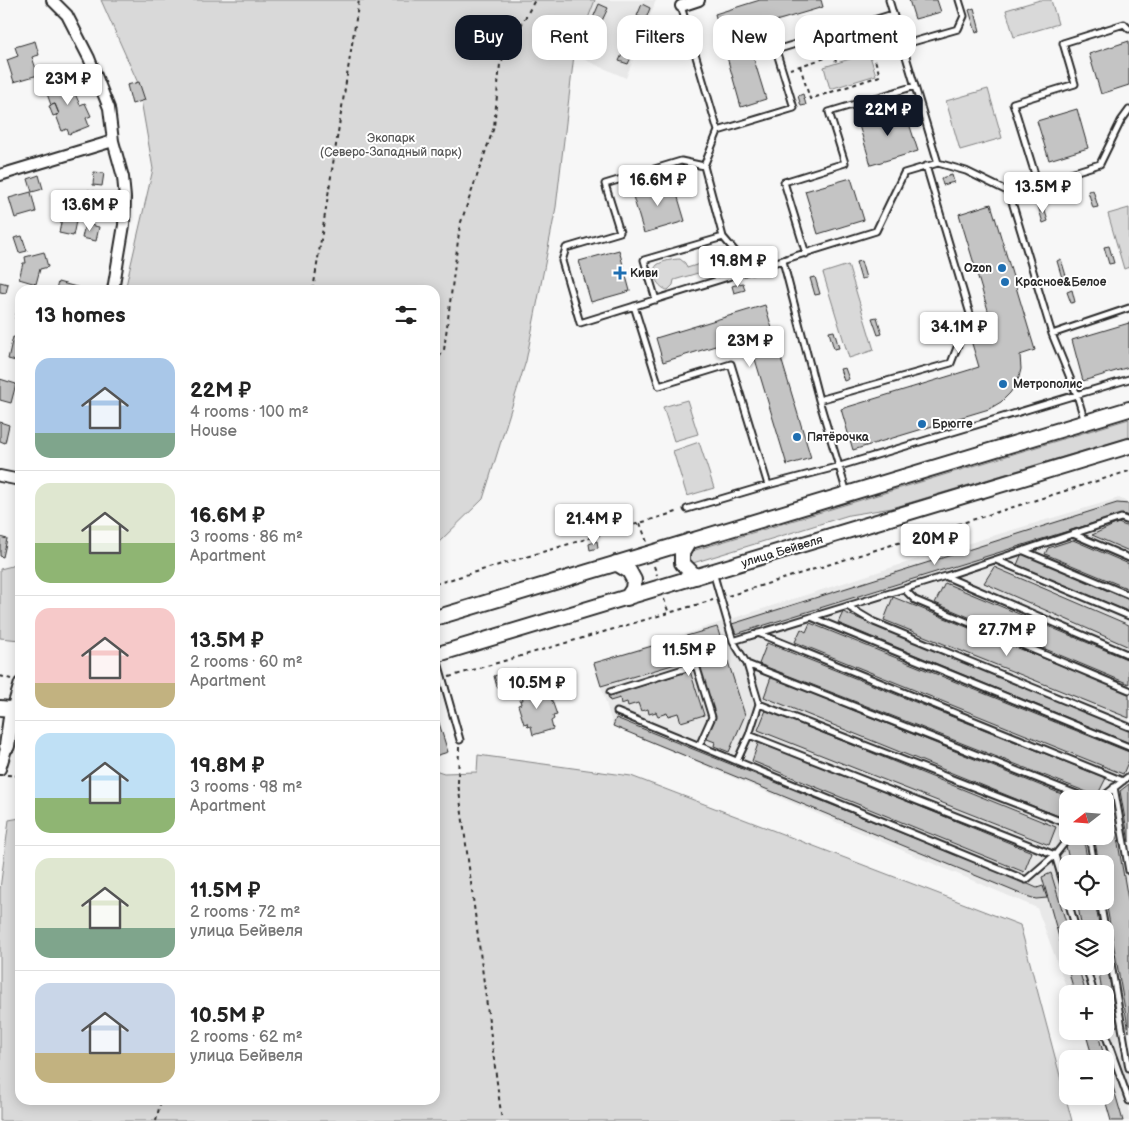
<!DOCTYPE html>
<meta charset="utf-8">
<style>
:root{--surface:#fff;--page:#f6f6f6;--text:#222;--muted:#767676;--line:#e0e0e0;--accent:#111827}
body{margin:0;font-family:"Balsamiq Sans",sans-serif;background:var(--page);color:var(--text);height:100vh;display:flex;flex-direction:column;font-size:19px;white-space:nowrap}
*{box-sizing:border-box;margin:0}
p{font-size:16px;color:var(--muted)}
.icon{flex:none;width:28px;height:28px;fill:none;stroke:currentColor;stroke-width:2;stroke-linecap:round;stroke-linejoin:round}
.map{position:relative;flex:1;overflow:hidden}
.panel{position:absolute;left:15px;top:285px;width:425px;height:820px;display:flex;flex-direction:column;background:var(--surface);border-radius:15px;box-shadow:0 2px 12px #0003}
.panel>*{flex:none}
.banner{position:absolute;left:455px;top:15px;width:475px;height:45px;display:flex;gap:10px}
.needle{width:32px;rotate:253deg}
.tools{position:absolute;left:1059px;top:790px;display:grid;gap:10px}
.tools a{display:grid;place-items:center;width:55px;height:55px;border-radius:10px;background:var(--surface);box-shadow:0 2px 12px #0003;font-size:25px}
.price{position:absolute;translate:-50% -42px;padding:0 11px;border-radius:5px;background:#fff;color:#222;font-size:16px;line-height:32px;filter:drop-shadow(0 1px 2px #0008)}
.price::after{content:'';position:absolute;left:50%;top:30px;width:15px;height:11px;margin-left:-8px;background:inherit;clip-path:polygon(0 0,100% 0,50% 100%)}
.price.selected{background:var(--accent);color:#fff}
ul{padding:0;list-style:none}
li{display:flex;align-items:center;gap:15px;height:125px;padding:0 20px}
li+li{border-top:1px solid var(--line)}
li span{display:grid;place-items:center;flex:none;width:140px;height:100px;border-radius:15px;color:#555}
li>.icon{margin-inline-start:auto}
span .icon{width:60px;height:60px;fill:#fffc;stroke-width:1}
li b{font-size:21px}
h2{display:flex;justify-content:space-between;align-items:center;height:60px;padding:0 20px;font-size:21px}
.chip{padding:0 18px;border-radius:15px;background:var(--surface);box-shadow:0 2px 12px #0003;font-size:18px;line-height:45px}
.chip.selected{background:var(--accent);color:#fff}
.map>svg:first-child{display:block}
.built{fill:#e8e8e8;fill-rule:evenodd}
.green{fill:#d9d9d9;stroke:#828282}
.building{fill:#c4c4c4;stroke:#2b2b2b}
.lines{fill:none;stroke-linecap:round;stroke-linejoin:round}
.lane-casing{stroke:#2b2b2b;stroke-width:9}
.street-casing{stroke:#2b2b2b;stroke-width:14}
.secondary-casing{stroke:#2b2b2b;stroke-width:18}
.path{stroke:#2b2b2b;stroke-width:2;stroke-dasharray:4 4;stroke-linecap:butt}
.lane{stroke:#fff;stroke-width:5}
.street{stroke:#fff;stroke-width:10}
.secondary{stroke:#fff;stroke-width:14}
.poi-dot{fill:#1f6fb2;stroke:#fff;stroke-width:2}
.labels{text-anchor:middle;stroke-width:4;stroke-linejoin:round;paint-order:stroke}
.park-label{font-size:12px;fill:#565656;stroke:#fff}
.poi-label{font-size:12px;font-weight:bold;fill:#2b2b2b;stroke:#fff;text-anchor:start}
.street-label{font-size:12px;fill:#2b2b2b;stroke:#fff}
</style>
<div class="map">
<svg width="1129" height="1121" viewBox="0 0 1129 1121">
<rect width="100%" height="100%" fill="#f7f7f7"/>
<filter id="ink" filterUnits="userSpaceOnUse"><feTurbulence type="fractalNoise" baseFrequency=".02" numOctaves="2"/><feDisplacementMap in="SourceGraphic" scale="10" xChannelSelector="R" yChannelSelector="G"/><feConvolveMatrix kernelMatrix="1 2 1 2 8 2 1 2 1" color-interpolation-filters="sRGB"/></filter>
<g filter="url(#ink)">
<path class="built" d="M595,0H656L626,78L574,55Z
M1119,498L1129,503V1121H1116L1105,1059H1093L1083,1031H1105V994H1069L1037,908L613,726L594,663L943,551ZM1068,799H1105V836H1068ZM1068,864H1105V901H1068ZM1068,929H1105V966H1068Z"/>
<path class="green" d="M101,0H595L574,55L556,207L526,361L483,499L435,546V290H125L153,169L138,83Z
M1040,0H1051L1058,24L1014,37L1006,10Z
M869,53L876,75L830,89L824,67Z
M988,89L1002,138L960,150L946,101Z
M1129,208V267L1124,269L1108,214Z
M728,255H731L737,259V267L731,271L724,269L722,266L674,280L673,285L668,290C659,289 649,273 657,265C662,261 674,259 680,259L685,263L687,268Z
M848,265L874,350L849,358L823,273Z
M687,400L698,434L674,441L663,407Z
M1129,419V437L892,508L849,515L693,563L688,557V553L692,551Z
M699,442L714,488L687,496L673,451Z
M20,564V640L0,638V569Z
M478,755L631,776L1020,925L1072,1121H0V889L9,820L20,818V1100H435V770L444,773L477,772Z"/>
<path class="building" d="M760,0H821L823,7L759,26L760,28L742,34L749,55L752,53L766,99L741,107L715,14Z
M909,0H937L941,12L915,19Z
M599,4L608,8L598,29L590,25Z
M642,4L650,8L646,19L637,16Z
M974,8L980,31L976,33L969,10Z
M632,27L641,30L637,41L628,38Z
M35,41L39,55L32,57L38,75L14,82L7,60L18,56L15,47Z
M1129,41V85L1101,94L1089,54Z
M624,50L633,53L628,64L619,61Z
M46,73L50,85L41,88L36,76Z
M75,76L79,87L73,89L80,105L85,103L91,116L86,118L89,126L69,134L67,129L62,131L56,115L59,114L55,104L51,105L45,88Z
M139,82L145,100L132,104L127,85Z
M803,94L806,105L801,106L798,96Z
M55,104L59,114L53,116L49,106Z
M904,108L918,151L871,165L858,122Z
M1077,109L1088,148L1049,160L1037,121Z
M94,172L104,173L102,186L93,185Z
M39,175L43,189L32,192L28,179Z
M952,175L954,182L943,185L941,178Z
M851,178L864,220L818,234L805,191Z
M673,181L685,221L644,233L632,193Z
M88,190L102,193L100,207L86,204Z
M1093,190L1098,207L1093,208L1088,191Z
M31,192L36,212L15,218L9,198Z
M991,204L1035,350L1020,355L1021,369L1018,381L1010,393L1001,402L989,409L853,450L841,409L979,367L970,337L994,330L959,214Z
M1043,205L1048,221L1043,223L1038,206Z
M63,213L77,216L73,236L59,233Z
M85,224L99,227L96,241L82,238Z
M22,236L27,251L19,253L14,238Z
M1109,246L1114,263L1109,264L1104,247Z
M619,250L630,291L591,302L579,261Z
M44,252L48,267L40,269L36,284L19,279L23,263H26L25,257Z
M1061,259L1066,276L1062,278L1057,261Z
M861,261L866,278L861,279L856,262Z
M815,277L820,294L815,295L810,278Z
M0,282L8,284L6,293L0,292Z
M58,282L84,289L83,290H56Z
M743,283L745,290L734,293L732,286Z
M1072,290L1075,302L1071,303L1067,292Z
M20,298V320L15,319Z
M765,305L811,458L787,465L748,336L663,362L656,338Z
M877,317L882,334L878,335L872,318Z
M1129,323V367L1083,381L1072,340Z
M834,331L839,348L834,349L829,332Z
M13,337L20,338V362L8,359Z
M845,368L849,379L844,381L840,369Z
M0,379L16,384L11,403L0,400Z
M0,422L9,425L5,443L0,441Z
M1117,503L1129,504V516L1123,514L736,634L732,624Z
M1118,523L1129,527V551L1092,535Z
M0,537L7,539L3,557L0,556Z
M1073,540L1129,564V589L1045,554L1048,548Z
M597,541L598,548L590,550L589,544Z
M1022,553L1129,600V612L1017,565Z
M994,567L1129,625V647L984,583Z
M945,583L1129,660V684L935,603Z
M893,597L1129,693V718L884,620Z
M843,612L1129,730V743L838,623Z
M810,623L1129,752V760L1123,774L795,642L801,629L806,632Z
M717,627L745,715L729,752L714,746L715,742L707,739L714,715L696,658L601,686L594,663Z
M767,643L1106,778L1097,796L759,664Z
M518,669L521,680L497,687L494,676Z
M690,671L704,715L681,722L678,713L668,716L667,713L658,716L656,712L649,714L648,709L641,711L638,703L628,706L627,702L621,704L620,698L610,701L608,696Z
M771,677L1074,799H1068V820L764,697Z
M540,686L542,694L546,693L547,696L550,695L557,715L553,716L554,719L551,721L553,729L533,735L531,726L528,727L527,723L524,724L518,705L521,704L520,700H523L521,692Z
M435,710L448,752L435,756Z
M766,710L1056,827L1049,845L758,730Z
M616,718L1028,884L1037,888L1043,886L1047,898L1036,899L1023,895L613,726Z
M759,741L1032,852L1024,872L752,761Z
M1129,784V842L1120,791Z
M1111,804L1129,905V1032L1105,896V864H1099L1094,836H1105V808Z
M1076,836H1083L1088,864H1070L1066,846Z
M1051,873L1068,929V966H1078L1086,994H1075L1042,877Z
M1077,901H1095L1100,929H1082Z
M1105,954L1118,1026L1108,1027L1105,1010V994H1102L1099,971L1090,972L1089,966H1105Z
M1085,1031H1097L1123,1121H1111L1104,1096L1105,1059H1093Z"/>
<g class="lines">
<g class="lane-casing">
<path id="lane" d="M889,0L938,163
M681,6L718,131L704,166L681,161L605,184L620,232L566,248L562,261L580,323L876,231L904,173L938,163L966,171L1009,192L1100,164L1121,121L1129,110
M902,45L958,29L964,16L959,0
M718,131L794,108L776,50L893,14
M704,166L723,237
M1038,184L1013,103L1075,84L1063,43L1124,24L1129,29
M1009,192L1052,334L1077,395L1085,422
M806,254L784,182L845,163L829,112L915,86
M783,261L819,400L847,493
M656,300L644,260L723,237L752,271
M634,306L659,386L731,364L768,485
M1052,334L1129,308
M819,400L951,363L970,314L926,166
M687,509L768,485L840,466L1129,379
M1073,534L1129,558
M1024,551L1129,595
M996,560L1129,616
M713,572L733,641L747,664L759,704L749,735L737,761
M947,577L1129,655
M904,589L915,600L1129,690
M847,606L874,622L1129,727
M811,617L1129,747
M758,633L1123,781
M733,641L946,576L1121,518L1129,521
M436,655L460,740
M747,664L1089,799
M610,692L696,665L712,717L699,746
M759,704L1068,824
M617,712L1026,880L1055,855L1070,836
M749,735L1055,855L1068,899
M1114,787L1129,871
M1100,799L1129,776
M1089,836L1094,864
M1068,901L1076,929
M1100,901L1105,929
M1105,929L1129,1068
M1086,966L1094,994
M1104,1031L1129,1101"/>
</g>
<g class="street-casing">
<path id="street" d="M52,0L67,15L89,58L109,108L113,141L123,177L125,198L124,225L113,290
M681,6L699,0
M0,175L113,141
M0,476L20,480
M12,710L20,683
M0,769L7,746"/>
</g>
<g class="secondary-casing">
<path id="secondary" d="M689,541L682,553V563L696,577
M616,563L629,571L634,580L633,589L627,598
M435,618L1129,409
M435,655L1129,446
M0,708L20,710
M7,746L12,710"/>
</g>
<path class="path" d="M831,42L836,62
M800,66L810,99L880,76L866,31
M790,69L870,44
M313,290L359,0
M435,363L444,350L460,225L494,127L500,64L535,0
M640,523L647,542
M654,566L657,575
M435,584L680,511
M728,596L1129,471
M664,599L669,614
M0,676L11,679
M449,677L713,600
M459,747L458,783L502,1121
M7,775L20,776
M156,1121L161,1100"/>
<use href="#lane" class="lane"/>
<use href="#street" class="street"/>
<use href="#secondary" class="secondary"/>
</g>
</g>
<g class="poi-dot">
<circle cx="1002" cy="268" r="5"/>
<path d="M617.5 265.5h5v5h5v5h-5v5h-5v-5h-5v-5h5z"/>
<circle cx="1005" cy="282" r="5"/>
<circle cx="1003" cy="384" r="5"/>
<circle cx="922" cy="424" r="5"/>
<circle cx="797" cy="437" r="5"/>
</g>
<g class="labels">
<g class="park-label">
<text x="391" y="142">Экопарк<tspan x="391" dy="14">(Северо-Западный парк)</tspan></text>
</g>
<g class="poi-label">
<text x="992" y="272" text-anchor="end">Ozon</text>
<text x="630" y="277">Киви</text>
<text x="1015" y="286">Красное&amp;Белое</text>
<text x="1013" y="388">Метрополис</text>
<text x="932" y="428">Брюгге</text>
<text x="807" y="441">Пятёрочка</text>
</g>
<g class="street-label">
<text transform="translate(782 551) rotate(-17)" y="4">улица Бейвеля</text>
</g>
</g>
</svg>
<div class="tools">
<a><svg class="needle" viewBox="-14 -14 28 28"><path d="M0-13l5 13h-10z" fill="#e53935"/><path d="M0 13l5-13h-10z" fill="#767676"/></svg></a>
<a><svg class="icon" aria-label="locate" viewBox="0 0 24 24"><circle cx="12" cy="12" r="6"/><path d="M12 2v4M12 18v4M2 12h4M18 12h4"/></svg></a>
<a><svg class="icon" aria-label="layers" viewBox="0 0 24 24"><path d="M12 4l9 5-9 5-9-5zM3 14l9 5 9-5"/></svg></a>
<a>+</a>
<a>−</a>
</div>
<b class="price" style="left:68px;top:106px">23M ₽</b>
<b class="price selected" style="left:888px;top:137px">22M ₽</b>
<b class="price" style="left:658px;top:207px">16.6M ₽</b>
<b class="price" style="left:1043px;top:214px">13.5M ₽</b>
<b class="price" style="left:90px;top:232px">13.6M ₽</b>
<b class="price" style="left:738px;top:288px">19.8M ₽</b>
<b class="price" style="left:959px;top:354px">34.1M ₽</b>
<b class="price" style="left:750px;top:368px">23M ₽</b>
<b class="price" style="left:594px;top:546px">21.4M ₽</b>
<b class="price" style="left:935px;top:566px">20M ₽</b>
<b class="price" style="left:1007px;top:657px">27.7M ₽</b>
<b class="price" style="left:689px;top:677px">11.5M ₽</b>
<b class="price" style="left:537px;top:710px">10.5M ₽</b>
<div class="banner">
<a class="chip selected">Buy</a>
<a class="chip">Rent</a>
<a class="chip">Filters</a>
<a class="chip">New</a>
<a class="chip">Apartment</a>
</div>
<section class="panel">
<h2>13 homes<svg class="icon" aria-label="filters" viewBox="0 0 24 24"><path d="M4 7h16M4 17h16"/><circle cx="9" cy="7" r="2"/><circle cx="15" cy="17" r="2"/></svg></h2>
<ul>
<li><span style="background:linear-gradient(#a9c7e8 75%,#7fa58c 0)"><svg class="icon" aria-label="home" viewBox="0 0 24 24"><path d="M3 11l9-7 9 7M6 9v11h12V9"/></svg></span><div><b>22M ₽</b><p>4 rooms · 100 m²</p><p>House</p></div></li>
<li><span style="background:linear-gradient(#dfe7d0 60%,#8fb573 0)"><svg class="icon" aria-label="home" viewBox="0 0 24 24"><path d="M3 11l9-7 9 7M6 9v11h12V9"/></svg></span><div><b>16.6M ₽</b><p>3 rooms · 86 m²</p><p>Apartment</p></div></li>
<li><span style="background:linear-gradient(#f6c9c9 75%,#c2b280 0)"><svg class="icon" aria-label="home" viewBox="0 0 24 24"><path d="M3 11l9-7 9 7M6 9v11h12V9"/></svg></span><div><b>13.5M ₽</b><p>2 rooms · 60 m²</p><p>Apartment</p></div></li>
<li><span style="background:linear-gradient(#bfe0f5 65%,#8fb573 0)"><svg class="icon" aria-label="home" viewBox="0 0 24 24"><path d="M3 11l9-7 9 7M6 9v11h12V9"/></svg></span><div><b>19.8M ₽</b><p>3 rooms · 98 m²</p><p>Apartment</p></div></li>
<li><span style="background:linear-gradient(#dfe7d0 70%,#7fa58c 0)"><svg class="icon" aria-label="home" viewBox="0 0 24 24"><path d="M3 11l9-7 9 7M6 9v11h12V9"/></svg></span><div><b>11.5M ₽</b><p>2 rooms · 72 m²</p><p>улица Бейвеля</p></div></li>
<li><span style="background:linear-gradient(#c9d6e8 70%,#c2b280 0)"><svg class="icon" aria-label="home" viewBox="0 0 24 24"><path d="M3 11l9-7 9 7M6 9v11h12V9"/></svg></span><div><b>10.5M ₽</b><p>2 rooms · 62 m²</p><p>улица Бейвеля</p></div></li>
</ul>
</section>
</div>
